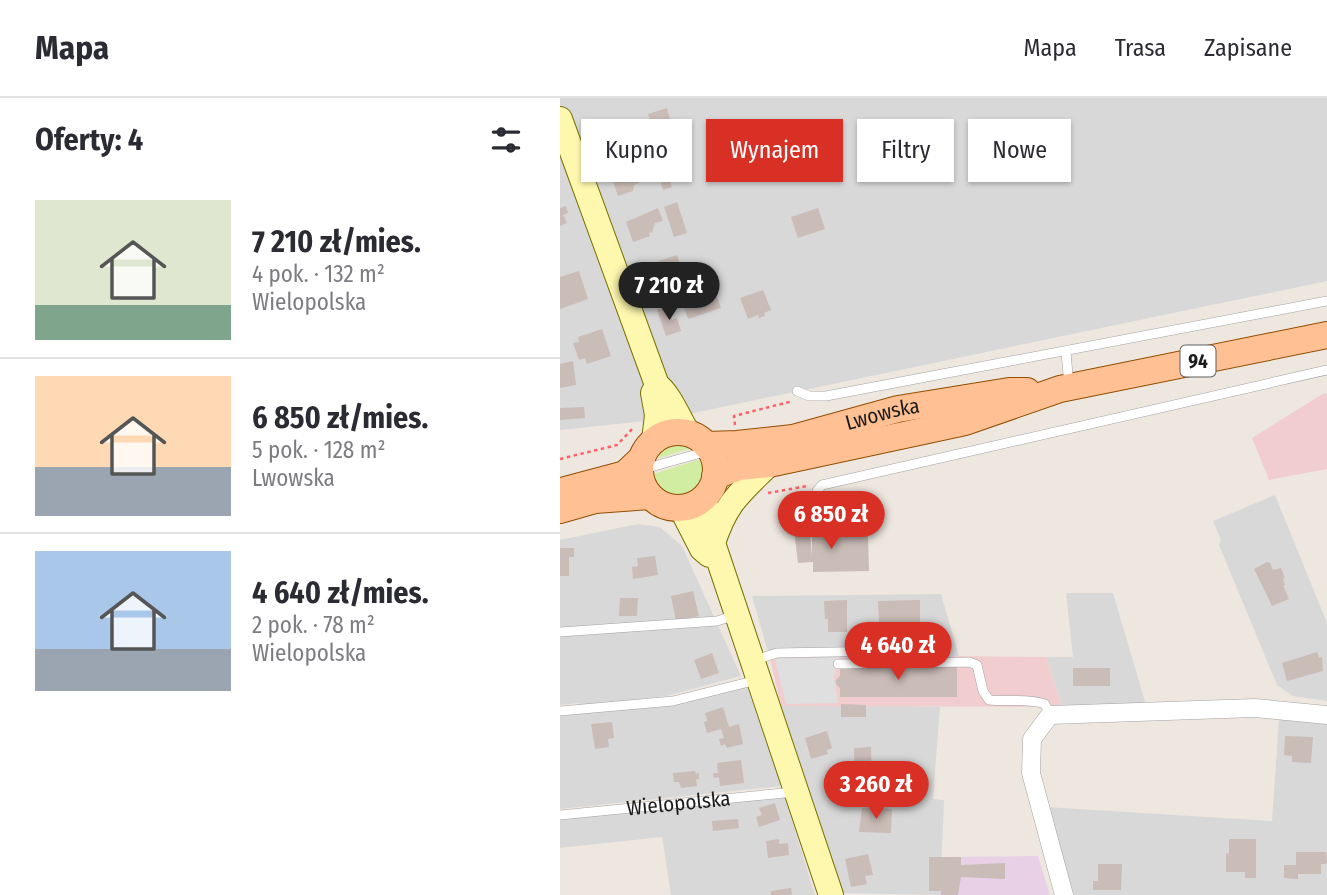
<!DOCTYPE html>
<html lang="pl">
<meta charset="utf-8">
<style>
:root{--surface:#fff;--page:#f7f7f7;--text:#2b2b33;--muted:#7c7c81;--line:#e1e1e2;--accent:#d93025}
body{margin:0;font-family:"Fira Sans Condensed",sans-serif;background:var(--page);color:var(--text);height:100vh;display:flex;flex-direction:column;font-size:26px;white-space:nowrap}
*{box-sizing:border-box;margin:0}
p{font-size:23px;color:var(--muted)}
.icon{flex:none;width:38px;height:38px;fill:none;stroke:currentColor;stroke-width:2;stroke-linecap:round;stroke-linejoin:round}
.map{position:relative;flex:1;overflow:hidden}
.sheet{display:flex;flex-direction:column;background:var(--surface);width:560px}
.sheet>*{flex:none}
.banner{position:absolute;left:21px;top:21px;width:640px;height:63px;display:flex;gap:14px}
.price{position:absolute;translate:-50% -60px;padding:0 16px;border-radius:24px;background:var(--accent);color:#fff;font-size:23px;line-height:46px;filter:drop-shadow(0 2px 4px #0008)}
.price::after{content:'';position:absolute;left:50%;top:42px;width:21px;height:16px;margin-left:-10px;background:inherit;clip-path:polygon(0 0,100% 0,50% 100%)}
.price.active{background:#222;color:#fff}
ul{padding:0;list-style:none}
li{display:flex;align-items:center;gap:21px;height:175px;padding:0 35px}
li+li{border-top:2px solid var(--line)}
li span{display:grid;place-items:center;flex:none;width:196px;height:140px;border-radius:0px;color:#555}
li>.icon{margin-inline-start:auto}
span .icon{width:84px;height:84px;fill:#fffc;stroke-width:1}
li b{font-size:30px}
h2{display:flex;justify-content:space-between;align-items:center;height:84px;padding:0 35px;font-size:30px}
.tag{padding:0 24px;border-radius:0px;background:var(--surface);box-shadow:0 2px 5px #0004;font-size:24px;line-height:63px}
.tag.active{background:var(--accent);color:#fff}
header{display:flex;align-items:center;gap:42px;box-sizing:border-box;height:98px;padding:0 35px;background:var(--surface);border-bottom:2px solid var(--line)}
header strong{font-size:33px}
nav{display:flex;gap:38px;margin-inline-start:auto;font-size:24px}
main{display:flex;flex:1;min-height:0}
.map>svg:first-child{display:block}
.residential{fill:#d9d8d8}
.commercial{fill:#f1cdd0}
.industrial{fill:#e8d1e7}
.grass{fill:#d1eda1}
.parking{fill:#dfdfdf}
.building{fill:#cabcb6}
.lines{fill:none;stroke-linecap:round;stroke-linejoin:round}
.lane-casing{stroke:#a2a2a2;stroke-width:10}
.street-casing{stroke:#a2a2a2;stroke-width:19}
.secondary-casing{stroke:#757100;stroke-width:26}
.primary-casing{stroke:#934d00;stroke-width:28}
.path{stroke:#ff6066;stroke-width:2.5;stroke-dasharray:3.5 3.5;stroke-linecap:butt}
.lane{stroke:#fff;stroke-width:9}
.street{stroke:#fff;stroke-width:18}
.secondary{stroke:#fef7ae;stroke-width:24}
.primary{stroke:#ffc194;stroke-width:26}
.labels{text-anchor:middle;stroke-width:7;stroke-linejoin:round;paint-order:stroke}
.shield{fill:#fff;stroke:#5f5f5f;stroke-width:2}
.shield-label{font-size:19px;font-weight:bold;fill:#1b1b1b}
.street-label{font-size:21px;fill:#1b1b1b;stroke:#fff}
</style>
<header>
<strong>Mapa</strong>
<nav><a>Mapa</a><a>Trasa</a><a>Zapisane</a></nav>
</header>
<main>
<section class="sheet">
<h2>Oferty: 4<svg class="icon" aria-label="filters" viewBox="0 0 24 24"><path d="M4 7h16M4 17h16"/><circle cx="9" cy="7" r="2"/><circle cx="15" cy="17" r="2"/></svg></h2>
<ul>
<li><span style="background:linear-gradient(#dfe7d0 75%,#7fa58c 0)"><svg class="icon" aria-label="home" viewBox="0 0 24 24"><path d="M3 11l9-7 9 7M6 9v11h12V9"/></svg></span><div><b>7 210 zł/mies.</b><p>4 pok. · 132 m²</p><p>Wielopolska</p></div></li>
<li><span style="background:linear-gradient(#ffd9b3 65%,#9aa5b1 0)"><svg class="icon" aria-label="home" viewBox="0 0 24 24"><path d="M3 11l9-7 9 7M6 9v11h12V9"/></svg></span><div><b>6 850 zł/mies.</b><p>5 pok. · 128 m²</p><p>Lwowska</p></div></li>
<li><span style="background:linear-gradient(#a9c7e8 70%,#9aa5b1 0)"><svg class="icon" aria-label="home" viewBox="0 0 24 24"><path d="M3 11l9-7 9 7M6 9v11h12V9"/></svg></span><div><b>4 640 zł/mies.</b><p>2 pok. · 78 m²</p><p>Wielopolska</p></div></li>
</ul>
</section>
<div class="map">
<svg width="767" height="797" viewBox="0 0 767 797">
<rect width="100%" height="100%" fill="#eee7e0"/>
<path class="residential" d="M0,0H767V183L105,321L0,332Z
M715,397L767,525V603L733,598L717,587L659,447L661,442L653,423Z
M78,426L100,429L122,448L181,578L106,598L20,608L19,605L0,607V442Z
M506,495H553L586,607L502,609L486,559H513Z
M381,496L399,558L210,561L192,498Z
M187,588L222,688L0,711V618L71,609Z
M281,606L380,609L373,701L384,702L380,797L284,795L221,608Z
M719,620L767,625V797H514L487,709L712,723Z
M224,697L255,797H111L102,739L0,750V721Z"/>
<path class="commercial" d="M764,295L767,296V371L709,382L692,340Z
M399,558L486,559L502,609L221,608L210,561Z"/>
<path class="industrial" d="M478,758L490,797H380L381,759Z"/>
<path class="grass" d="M122,343L135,349L92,362C98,349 108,344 122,343Z
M144,360C149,377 144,390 130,399C111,404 95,396 90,377Z"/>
<path class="parking" d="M278,560L274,580L278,605L226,606L215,561Z"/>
<path class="building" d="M107,10L115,39L102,43L96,23L91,25L88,16Z
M64,23L72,47L52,55L44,31Z
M310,25L315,27L322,25L329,45L304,53L297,33Z
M109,62L112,69L106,71L112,89L103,92L95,66Z
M68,69L70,76L78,74L79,85L74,87L73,93L58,98L50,75Z
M117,104L127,135L114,139L104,109Z
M6,108L8,115L3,117L7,125L0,128V110Z
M98,110L103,123L95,125L92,134L89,135L90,138L73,144L66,124Z
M258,110L265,131L238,140L231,119Z
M117,157L124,178L112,183L111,179L103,182L99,163Z
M19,173L28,201L0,211V179Z
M203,192L211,212L204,215L205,218L199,220L198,217L188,221L180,200Z
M157,199L161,210L128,221L124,209Z
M108,209L112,222L117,220L121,233L106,238L97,212Z
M42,231L51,258L27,266L25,260L19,262L13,245L19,244L18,239Z
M13,263L16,287L0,290V266Z
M24,309L25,320L0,322V310Z
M249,422L252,459V438H308L309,473L253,474V464L238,465L233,424Z
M0,450H14V459H9V478H0Z
M95,458L98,477L73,481L72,469L78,468L77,460Z
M707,464L710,465L713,472L721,470L725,480L723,481L725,487L723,488L729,501L712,508L694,471Z
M133,493L139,518L116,523L111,498Z
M60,500H78L77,518H59Z
M287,502V534H268V521H265L264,503Z
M360,502V524L319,525L318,503Z
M757,554L759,560L762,559L763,573L727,583L722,565Z
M152,555L159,575L141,581L134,562Z
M397,568V599H280V590L276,586V582L280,578V569Z
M513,570H550V588H513Z
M281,606L306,607V619H281Z
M163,609L169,629L179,626L183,646L167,650L165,646L161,648L159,641L164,640L161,631L147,635L144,624L147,623L145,615Z
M52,624L54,640L48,641L49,649L35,651L31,626Z
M267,633L272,650L267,652L268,656L251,661L245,640Z
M725,638L753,639L751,665L732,664V658L724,657Z
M311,649L312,682L295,684L294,650Z
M181,662L184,685L160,688L159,679L154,680L153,675H158L157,665Z
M135,673L136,676L139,675V681H136L137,688L121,690L119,684H114L113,675Z
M215,705L220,722L199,729L196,719L202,717L199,710Z
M302,710L332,711L331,735L299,734Z
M178,721L179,730L153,733L152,723Z
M219,741V746L228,745L229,757L208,760L206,743Z
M669,741H696V780H685V774H666V755L669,756Z
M736,754H766L767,764L766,766H761V776H738V781L724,780V767H736Z
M308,756L313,777L305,778L307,786L291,789L285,761Z
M369,759H401V767L445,765V781L401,779L398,797H381V793H369Z
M538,766H562L561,792H533V783H538Z
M231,790L232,797H211V793Z"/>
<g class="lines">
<g class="lane-casing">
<g id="lane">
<path d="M506,254L509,288"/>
<path d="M237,293L249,298H266L767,203"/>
<path d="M80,372L148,353"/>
<path d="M257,393L262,387L767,272"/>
<path d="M0,534L157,523L176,517"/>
<path d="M195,562L217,555L330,553L349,549L359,539"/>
<path d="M278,566L409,564L417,567L423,593L429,602C448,604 467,600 485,606L490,617"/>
<path d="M0,613L113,603L197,582"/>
<path id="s1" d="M0,717L234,694"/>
</g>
</g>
<g class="street-casing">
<path id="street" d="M504,797L471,675L472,641L490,617L695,610L767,617"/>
</g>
<g class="secondary-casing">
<path id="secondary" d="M0,21L97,287C108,294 120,322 128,335
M94,343L97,317L93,295L97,287
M145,398L146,418L153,445L271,797
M121,410L142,451L149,457
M153,445C167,403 179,396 209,366"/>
</g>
<g class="primary-casing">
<g id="primary">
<circle cx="118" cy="372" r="38"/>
<path id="s2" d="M146,347L177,346L233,340L338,311L449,293H467"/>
<path d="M155,378L179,369L209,366L405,324L500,291L767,237"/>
<path d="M5,392L65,376L82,360"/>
<path d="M0,412L35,402L90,398"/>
</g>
</g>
<path class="path" d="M175,327L174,318L233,303
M0,361L57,347L74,329
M208,395L247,388"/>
<use href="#lane" class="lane"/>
<use href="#street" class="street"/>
<use href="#secondary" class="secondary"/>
<use href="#primary" class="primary"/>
</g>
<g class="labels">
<rect class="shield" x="620.5" y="247.5" width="35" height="31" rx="5"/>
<g class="shield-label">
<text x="638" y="270">94</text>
</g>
<g class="street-label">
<text dy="7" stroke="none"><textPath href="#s2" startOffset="180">Lwowska</textPath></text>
<text dy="7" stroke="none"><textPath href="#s1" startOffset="119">Wielopolska</textPath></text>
</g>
</g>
</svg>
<b class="price active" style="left:109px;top:224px">7 210 zł</b>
<b class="price" style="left:271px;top:453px">6 850 zł</b>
<b class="price" style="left:338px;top:584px">4 640 zł</b>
<b class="price" style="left:316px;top:723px">3 260 zł</b>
<div class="banner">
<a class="tag">Kupno</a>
<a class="tag active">Wynajem</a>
<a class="tag">Filtry</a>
<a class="tag">Nowe</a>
</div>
</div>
</main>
